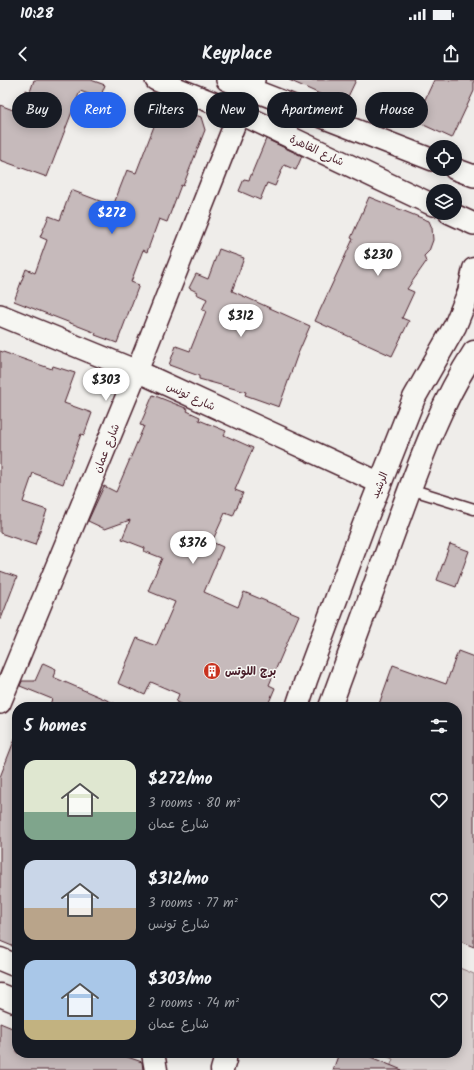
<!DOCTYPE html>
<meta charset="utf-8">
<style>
:root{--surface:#171b24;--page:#242831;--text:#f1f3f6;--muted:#9ea1a6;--accent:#2563eb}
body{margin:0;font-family:Kalam,"Playpen Sans Arabic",sans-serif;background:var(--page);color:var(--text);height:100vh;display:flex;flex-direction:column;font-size:15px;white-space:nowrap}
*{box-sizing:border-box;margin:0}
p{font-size:13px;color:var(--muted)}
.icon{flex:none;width:22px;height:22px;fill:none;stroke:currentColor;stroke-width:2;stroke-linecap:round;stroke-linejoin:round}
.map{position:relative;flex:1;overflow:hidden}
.panel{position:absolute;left:12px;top:622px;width:450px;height:356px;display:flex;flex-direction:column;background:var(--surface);border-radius:16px;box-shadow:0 2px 10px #0003}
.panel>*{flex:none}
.top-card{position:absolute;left:12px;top:12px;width:450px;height:36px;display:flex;gap:8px}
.buttons{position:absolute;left:426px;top:60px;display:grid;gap:8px}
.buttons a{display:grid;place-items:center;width:36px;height:36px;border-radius:50%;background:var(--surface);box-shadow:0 2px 10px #0003;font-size:20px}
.price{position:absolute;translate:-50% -34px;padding:0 9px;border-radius:14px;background:#fff;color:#222;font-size:13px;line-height:26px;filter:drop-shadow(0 1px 2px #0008)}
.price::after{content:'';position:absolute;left:50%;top:24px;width:12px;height:9px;margin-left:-6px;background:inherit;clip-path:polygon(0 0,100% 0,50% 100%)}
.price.active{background:var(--accent);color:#fff}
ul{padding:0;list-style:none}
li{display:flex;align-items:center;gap:12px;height:100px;padding:0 12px}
li span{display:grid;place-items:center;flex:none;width:112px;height:80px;border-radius:12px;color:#555}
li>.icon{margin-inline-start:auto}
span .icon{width:48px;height:48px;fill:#fffc;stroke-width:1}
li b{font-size:17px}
h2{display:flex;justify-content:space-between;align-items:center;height:48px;padding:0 12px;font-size:17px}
.pill{padding:0 14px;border-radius:18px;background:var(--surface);box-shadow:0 2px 10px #0003;font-size:14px;line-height:36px}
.pill.active{background:var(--accent);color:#fff}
.status{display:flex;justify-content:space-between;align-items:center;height:28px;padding:0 20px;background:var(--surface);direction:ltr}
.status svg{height:11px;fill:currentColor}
header{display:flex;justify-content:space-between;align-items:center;height:52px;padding:0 12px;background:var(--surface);font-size:18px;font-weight:700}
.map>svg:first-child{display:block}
.green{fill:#d7cfce;stroke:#90777c}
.building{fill:#c6babb;stroke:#4a1f2b}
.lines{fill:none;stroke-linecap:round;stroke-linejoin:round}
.service-casing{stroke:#4a1f2b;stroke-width:13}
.minor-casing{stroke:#4a1f2b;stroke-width:24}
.secondary-casing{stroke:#4a1f2b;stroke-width:25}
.primary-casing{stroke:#4a1f2b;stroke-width:25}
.service{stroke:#f6f6f2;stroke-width:10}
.minor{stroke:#f6f6f2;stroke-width:21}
.secondary{stroke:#f6f6f2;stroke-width:22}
.primary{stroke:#f6f6f2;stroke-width:22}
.labels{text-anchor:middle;stroke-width:3;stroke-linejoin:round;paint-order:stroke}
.street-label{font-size:11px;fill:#4a1f2b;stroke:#f6f6f2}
.poi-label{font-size:11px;font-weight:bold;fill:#4a1f2b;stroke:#f6f6f2;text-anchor:start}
</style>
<div class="status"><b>10:28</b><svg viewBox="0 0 49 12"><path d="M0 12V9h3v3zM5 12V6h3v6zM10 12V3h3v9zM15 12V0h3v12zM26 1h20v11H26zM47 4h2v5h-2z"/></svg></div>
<header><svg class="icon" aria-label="back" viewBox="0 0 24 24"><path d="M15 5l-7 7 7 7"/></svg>Keyplace<svg class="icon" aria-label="share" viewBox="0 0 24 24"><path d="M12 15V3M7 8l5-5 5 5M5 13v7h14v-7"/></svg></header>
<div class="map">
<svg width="474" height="990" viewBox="0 0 474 990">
<rect width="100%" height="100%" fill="#efedea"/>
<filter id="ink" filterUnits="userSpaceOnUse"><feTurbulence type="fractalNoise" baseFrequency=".025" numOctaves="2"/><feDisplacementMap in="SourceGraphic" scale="8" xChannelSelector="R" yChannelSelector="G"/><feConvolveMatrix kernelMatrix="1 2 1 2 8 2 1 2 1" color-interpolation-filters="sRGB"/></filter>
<g filter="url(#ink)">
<path class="green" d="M457,887L474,894V990H389L393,979L378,973H457Z"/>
<path class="building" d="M34,0H91L105,5L100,18L80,11L47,97L0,80V25L18,32L26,10L30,12Z
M289,0H356L344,25Z
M434,0H474V11L452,58L415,41Z
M163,23L201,37L205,50L183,106L181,105L167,142L159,139L147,172L143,170L131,202L139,205L117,263L95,255L96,253L14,221L26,189L35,193L47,160L40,157L49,136L60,140L71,110L113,126L127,90L136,93Z
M266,59L302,76L296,90L284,85L275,106L267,103L260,120L239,111L244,99L249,100Z
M369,117L429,141L432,148L433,160L429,171L424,176L426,182L407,209L414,212L402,238L409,241L392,276L315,241L353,159L351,158Z
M219,169L244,178L232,211L310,246L297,276L279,327L245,315L246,312L199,299V296L169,285L176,266L190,271L206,231L202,230L207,219L196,214L197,212L189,208L196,194L208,199Z
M0,271L52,289L53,286L75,293L64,323L92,333L84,355L81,354L63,404L33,393L23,422L47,430L35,465L0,453Z
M153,315L188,329L187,331L200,337L199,340L226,351L224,355L253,368L235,410L243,413L233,436L225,433L212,462L223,467L204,512L238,527L244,512L299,535L269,605L275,608L267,627H188L176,622L179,614L151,602L145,615L118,603L137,558L156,566L175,522L148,511L162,478L144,471L145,468L122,459L130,440L105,449L88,441L104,406L116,412L144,346L140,345Z
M450,464L469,471L456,507L437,500Z
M0,491L17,497L1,539H0Z
M458,571L474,577V867L457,860V627H378L393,585L446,604Z
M43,583L56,589L53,597L123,627H49L52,619L20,606L22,601H35Z
M16,656H17V868L0,861V697Z
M0,943L17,950V973H116L142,982L143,990H0Z
M339,973H361L402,990H333Z"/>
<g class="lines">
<g class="service-casing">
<path id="service" d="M410,409L474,429"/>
</g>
<g class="minor-casing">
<path id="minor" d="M156,0L239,33L433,125
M227,0L433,80
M455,89L474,96
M450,133L474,144
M0,235L137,291L380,403
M0,623L137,291L239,33L254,0"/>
</g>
<g class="secondary-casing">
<path id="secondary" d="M0,879L17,886
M0,915L17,922"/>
</g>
<g class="primary-casing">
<path id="primary" d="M297,627L306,600L363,447L414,318L455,246L469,212L474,189
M330,627C353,565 375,503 398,441C419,384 440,324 474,272
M153,973L156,990
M222,990L225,980V973"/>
</g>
<use href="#service" class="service"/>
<use href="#minor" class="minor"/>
<use href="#secondary" class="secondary"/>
<use href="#primary" class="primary"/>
</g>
</g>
<defs>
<g id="building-disc" transform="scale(0.9)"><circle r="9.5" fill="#c8321e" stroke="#f6f6f2"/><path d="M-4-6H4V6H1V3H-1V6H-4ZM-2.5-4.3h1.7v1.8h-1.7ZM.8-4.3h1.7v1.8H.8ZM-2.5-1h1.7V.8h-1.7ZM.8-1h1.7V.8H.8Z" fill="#fff"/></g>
</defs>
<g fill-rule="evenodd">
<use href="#building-disc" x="212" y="591"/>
</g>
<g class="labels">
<g class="street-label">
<text transform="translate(317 70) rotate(25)" y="4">شارع القاهرة</text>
<text transform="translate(191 316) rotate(25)" y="4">شارع تونس</text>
<text transform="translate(106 368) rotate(-68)" y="4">شارع عمان</text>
<text transform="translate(379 405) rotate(-68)" y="4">الرشيد</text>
</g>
<g class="poi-label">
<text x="225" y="595">برج اللوتس</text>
</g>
</g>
</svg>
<div class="buttons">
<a><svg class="icon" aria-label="locate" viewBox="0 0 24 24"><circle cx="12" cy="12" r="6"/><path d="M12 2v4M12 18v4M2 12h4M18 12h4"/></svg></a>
<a><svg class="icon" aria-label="layers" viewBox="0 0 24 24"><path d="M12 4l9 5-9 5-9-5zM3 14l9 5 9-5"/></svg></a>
</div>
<b class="price active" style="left:112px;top:155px">$272</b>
<b class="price" style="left:378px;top:197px">$230</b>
<b class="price" style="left:241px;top:258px">$312</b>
<b class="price" style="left:106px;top:322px">$303</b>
<b class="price" style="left:193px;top:485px">$376</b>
<div class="top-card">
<a class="pill">Buy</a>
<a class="pill active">Rent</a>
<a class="pill">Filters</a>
<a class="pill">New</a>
<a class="pill">Apartment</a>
<a class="pill">House</a>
</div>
<section class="panel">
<h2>5 homes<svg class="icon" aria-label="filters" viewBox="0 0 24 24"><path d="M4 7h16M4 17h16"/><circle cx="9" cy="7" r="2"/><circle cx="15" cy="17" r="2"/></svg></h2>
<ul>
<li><span style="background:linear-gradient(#dfe7d0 65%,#7fa58c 0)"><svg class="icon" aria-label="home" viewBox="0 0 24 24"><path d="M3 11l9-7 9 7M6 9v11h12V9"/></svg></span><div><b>$272/mo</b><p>3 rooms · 80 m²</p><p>شارع عمان</p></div><svg class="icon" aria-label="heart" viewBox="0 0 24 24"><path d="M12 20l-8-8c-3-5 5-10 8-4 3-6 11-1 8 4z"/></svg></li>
<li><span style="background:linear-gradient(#c9d6e8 60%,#b9a48a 0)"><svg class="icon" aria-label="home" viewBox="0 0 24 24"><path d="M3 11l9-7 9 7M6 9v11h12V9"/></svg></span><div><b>$312/mo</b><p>3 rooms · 77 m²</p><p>شارع تونس</p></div><svg class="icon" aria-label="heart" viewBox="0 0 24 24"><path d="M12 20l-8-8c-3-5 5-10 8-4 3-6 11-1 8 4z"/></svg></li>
<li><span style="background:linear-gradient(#a9c7e8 75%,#c2b280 0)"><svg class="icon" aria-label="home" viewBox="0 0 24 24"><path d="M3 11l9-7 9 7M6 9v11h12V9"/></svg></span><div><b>$303/mo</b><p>2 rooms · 74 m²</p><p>شارع عمان</p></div><svg class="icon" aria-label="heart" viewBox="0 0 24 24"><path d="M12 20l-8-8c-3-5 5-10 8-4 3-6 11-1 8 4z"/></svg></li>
</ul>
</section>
</div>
